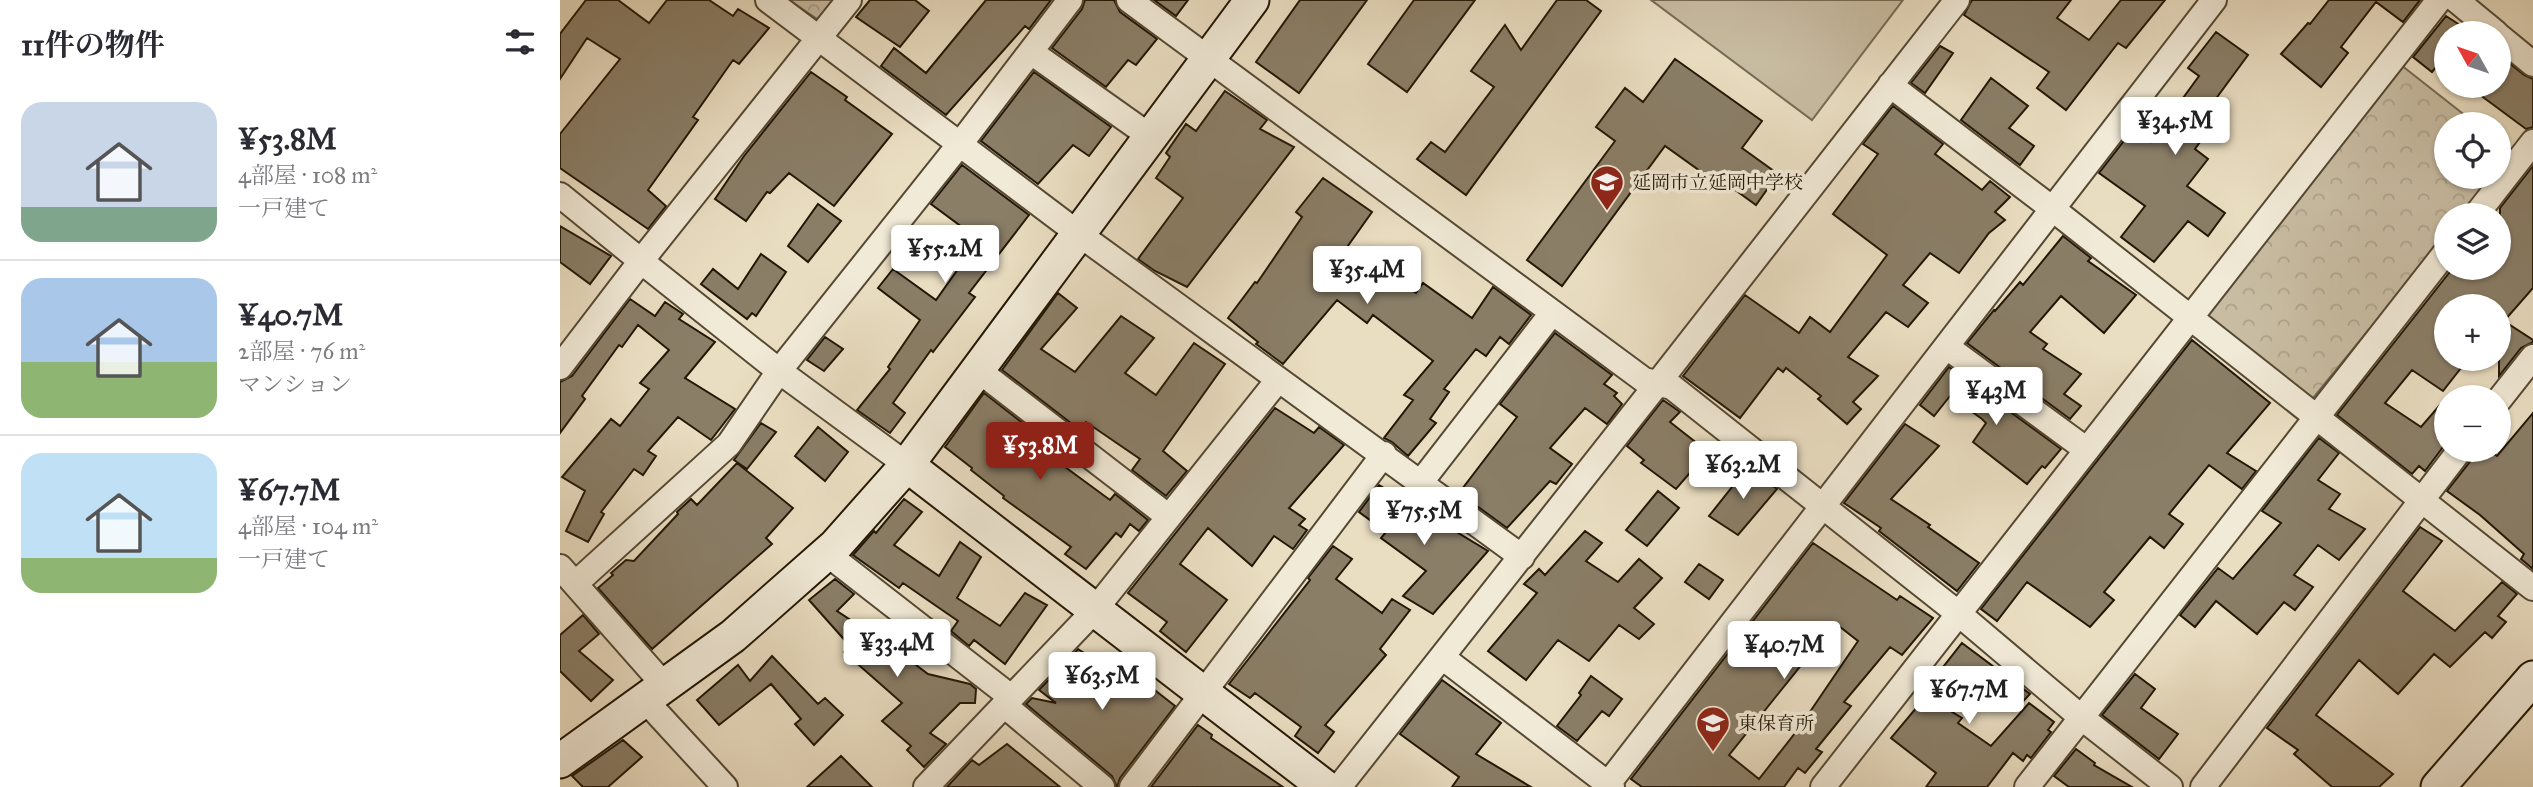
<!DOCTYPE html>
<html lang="ja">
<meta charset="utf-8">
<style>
:root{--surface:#fff;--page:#f7f7f7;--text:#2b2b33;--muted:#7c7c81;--line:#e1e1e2;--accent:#8f2418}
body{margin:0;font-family:"IM FELL Great Primer","Noto Serif JP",serif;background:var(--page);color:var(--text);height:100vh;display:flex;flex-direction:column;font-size:26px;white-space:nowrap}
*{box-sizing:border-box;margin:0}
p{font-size:23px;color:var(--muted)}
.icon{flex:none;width:38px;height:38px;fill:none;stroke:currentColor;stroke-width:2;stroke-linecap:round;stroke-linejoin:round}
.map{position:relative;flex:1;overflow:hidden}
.side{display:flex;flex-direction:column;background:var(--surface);width:560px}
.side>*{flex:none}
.needle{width:46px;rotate:310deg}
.tools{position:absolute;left:1874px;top:21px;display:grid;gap:14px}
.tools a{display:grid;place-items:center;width:77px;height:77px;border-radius:50%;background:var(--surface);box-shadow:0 2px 5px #0004;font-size:35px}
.price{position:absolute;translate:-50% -60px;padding:0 16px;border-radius:7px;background:#fff;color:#222;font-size:23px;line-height:46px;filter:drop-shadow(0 2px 4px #0008)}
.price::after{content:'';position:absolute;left:50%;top:42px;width:21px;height:16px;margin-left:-10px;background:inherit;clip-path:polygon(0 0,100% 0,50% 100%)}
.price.current{background:var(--accent);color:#fff}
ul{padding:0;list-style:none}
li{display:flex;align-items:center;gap:21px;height:175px;padding:0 21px}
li+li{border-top:2px solid var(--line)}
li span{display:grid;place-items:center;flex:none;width:196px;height:140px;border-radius:21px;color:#555}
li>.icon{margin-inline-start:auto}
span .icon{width:84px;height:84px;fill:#fffc;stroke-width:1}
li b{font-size:30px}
h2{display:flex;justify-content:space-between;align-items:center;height:84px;padding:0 21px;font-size:30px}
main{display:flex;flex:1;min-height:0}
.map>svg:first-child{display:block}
.forest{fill:url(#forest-crowns);stroke:#766a54;stroke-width:2}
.pitch{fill:#c8bca2;stroke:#766a54;stroke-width:2}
.building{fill:#8a7e67;stroke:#231705;stroke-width:2;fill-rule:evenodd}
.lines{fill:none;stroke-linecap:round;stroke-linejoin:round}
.street-casing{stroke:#554934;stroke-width:28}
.secondary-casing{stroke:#231705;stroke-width:37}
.street{stroke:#f1ead7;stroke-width:24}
.secondary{stroke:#f1ead7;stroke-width:33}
.labels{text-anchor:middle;stroke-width:7;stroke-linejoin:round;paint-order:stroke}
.poi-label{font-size:19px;fill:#231705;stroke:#f1ead7;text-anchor:start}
</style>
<main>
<section class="side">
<h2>11件の物件<svg class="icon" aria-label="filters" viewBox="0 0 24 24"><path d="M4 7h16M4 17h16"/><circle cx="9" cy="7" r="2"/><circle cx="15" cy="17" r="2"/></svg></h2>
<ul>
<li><span style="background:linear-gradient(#c9d6e8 75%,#7fa58c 0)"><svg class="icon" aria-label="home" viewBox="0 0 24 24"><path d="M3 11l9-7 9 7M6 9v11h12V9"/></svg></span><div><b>¥53.8M</b><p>4部屋 · 108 m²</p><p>一戸建て</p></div></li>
<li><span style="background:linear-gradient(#a9c7e8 60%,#8fb573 0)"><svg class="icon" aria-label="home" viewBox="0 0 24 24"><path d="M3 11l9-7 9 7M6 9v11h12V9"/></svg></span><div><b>¥40.7M</b><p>2部屋 · 76 m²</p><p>マンション</p></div></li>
<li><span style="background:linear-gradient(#bfe0f5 75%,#8fb573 0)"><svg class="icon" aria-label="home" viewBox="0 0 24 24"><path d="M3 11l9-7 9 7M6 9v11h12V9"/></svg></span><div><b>¥67.7M</b><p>4部屋 · 104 m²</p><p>一戸建て</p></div></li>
</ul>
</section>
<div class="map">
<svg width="1973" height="787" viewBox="0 0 1973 787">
<defs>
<pattern id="forest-crowns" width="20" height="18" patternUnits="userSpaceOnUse" patternTransform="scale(1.75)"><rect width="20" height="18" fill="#c8bca2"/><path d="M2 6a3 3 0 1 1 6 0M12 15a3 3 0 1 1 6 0" fill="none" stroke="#aca18a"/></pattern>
</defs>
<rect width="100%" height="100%" fill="#eadec2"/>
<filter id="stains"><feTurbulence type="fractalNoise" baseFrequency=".00286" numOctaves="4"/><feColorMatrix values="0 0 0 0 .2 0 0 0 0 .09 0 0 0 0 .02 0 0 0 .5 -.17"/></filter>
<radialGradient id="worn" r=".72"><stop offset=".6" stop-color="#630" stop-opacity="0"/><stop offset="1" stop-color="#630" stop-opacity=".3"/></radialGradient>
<path class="forest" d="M229,0H281L263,23Z
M1841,65L1916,124H1886V177H1934L1902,215H1886V235L1749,403L1641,318Z"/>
<path class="pitch" d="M1091,0H1343L1252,120Z"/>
<path class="building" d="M26,0H58L89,23L107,0H149L173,16L178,9L209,28L179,64L173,60L133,117L138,120L88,190L106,206L88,229L0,168V134L60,59L27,38L0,79V34Z
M310,0H355L369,11L340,47L296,17Z
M426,0H491L469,29L465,26L386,115L321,66L334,48L366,73Z
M525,0H554L560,12L597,39L576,65L568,60L546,87L492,48L522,9Z
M594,0H628L616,16Z
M740,0H807L739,93L696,62Z
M854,0H915L847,92L808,64Z
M997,0H1026L1041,11L906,195L857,159L871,142L885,152L934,87L911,71L945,25L961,50Z
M1412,0H1511L1497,18L1529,40L1561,0H1605L1566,48L1558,43L1506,110L1477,88L1489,72L1404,15Z
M1769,0H1860L1843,22L1816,2L1781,47L1788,53L1761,87L1721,54L1748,23L1750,24Z
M1886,16L1912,33H1886V55L1872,72L1853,57Z
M1656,32L1688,55L1655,100L1665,107L1635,149L1648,159L1627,186L1665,213L1648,236L1628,221L1594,262L1561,237L1585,206L1539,173L1574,128L1591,142L1639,76L1628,68Z
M1380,46L1393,53L1365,93L1351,83Z
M1939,55L1964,75L1973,79V127L1966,129L1908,86H1939Z
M1115,59L1202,121L1182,148L1218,174L1196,205L1160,179L1157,183L1105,146L1002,286L967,260L1055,141L1036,127L1065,88L1083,102Z
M251,72L287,97L285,100L332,134L274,206L229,173L210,193L207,192L186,221L155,199L184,156Z
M474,72L551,127L529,156L513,145L478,184L421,141Z
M1431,78L1468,106L1449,128L1474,146L1460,165L1401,120Z
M665,91L707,120L700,129L734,147L627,287L595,271L578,259L623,198L596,178L610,157L606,153L626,124L636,131Z
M1333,106L1383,144L1375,154L1422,190L1430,181L1450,197L1435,212L1445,220L1429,233L1399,273L1370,253L1343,285L1368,303L1348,327L1326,312L1288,357L1318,376L1293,402L1301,409L1287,424L1258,399L1261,396L1226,368L1223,372L1218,368L1180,418L1123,376L1185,295L1239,333L1250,317L1270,332L1327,255L1273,214L1318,154L1303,144Z
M402,165L469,215L409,293L415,297L373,352L371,350L333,403L345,413L330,433L297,410L330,369L328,367L360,320L318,288L333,269L376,300L398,269L393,265L414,236L371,204Z
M1973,166V288L1944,321L1973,340V342L1961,348L1939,376V306H1886V359H1908L1883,391L1852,370L1825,403L1861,427L1886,398V443L1865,471L1859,466L1852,474L1777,415L1893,268H1939L1940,208Z
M763,178L812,212L785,250L856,293L863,283L912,318L933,287L971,315L949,344L940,337L926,356L916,349L884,389L889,392L870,419L876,423L848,456L832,442L824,438L853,400L844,395L873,361L813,315L807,323L777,300L723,364L696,344L698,342L668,318L695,282L697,283L742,217L736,212Z
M258,204L281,221L248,262L228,246Z
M0,226L51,256L30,284L0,262Z
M1503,236L1531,258L1528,261L1576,295L1544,333L1501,296L1470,332L1487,344L1483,349L1521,374L1504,394L1521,406L1510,419L1407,343L1434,310L1435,311L1460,282L1463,285Z
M201,254L226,272L196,316L192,313L187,319L141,284L153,269L178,289Z
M498,293L517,308L481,349L515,372L561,316L594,338L565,373L596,395L634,343L665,364L603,451L627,471L606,496L572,470L580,459L526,422L520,430L442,370Z
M70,299L95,316L105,302L123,314L119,319L155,342L125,378L175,409L151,440L118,417L88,451L96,456L83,475L74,469L41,512L44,514L28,542L6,531L25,491L2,477L51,419L60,426L89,389L80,383L109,350L78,325L62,347L59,345L22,396L25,399L0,433V382L12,376Z
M995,333L1052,375L1044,384L1057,393L1054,396L1062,404L1047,424L1025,408L990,448L1012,464L996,484L990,481L947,528L899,493L957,417L940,404Z
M265,337L283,349L264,371L247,360Z
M1632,340L1710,403L1667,453L1696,471L1682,489L1649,465L1609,514L1623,524L1604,548L1590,537L1544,592L1554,600L1530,627L1467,582L1437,621L1421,609Z
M1389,367L1501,449L1485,468L1482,466L1467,484L1413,442L1426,423L1422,419L1390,396L1374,416L1360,405Z
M424,393L502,454L497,461L550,500L555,494L588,520L579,531L570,524L561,537L556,533L526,569L505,554L511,547L443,498L444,496L411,470L412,468L385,447Z
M1103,400L1120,412L1110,422L1148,452L1116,489L1081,463L1084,460L1067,446Z
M715,408L754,433L759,427L784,445L729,508L745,519L739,525L747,530L733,549L714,536L692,566L648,528L620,564L667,600L626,652L600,631L607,622L568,593Z
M1973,413V569L1961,559L1964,554L1920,515L1887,491L1912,459L1915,450H1928L1937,456Z
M201,423L216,432L187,469L174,460Z
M1345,424L1379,446L1331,499L1370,525L1368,527L1419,563L1397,591L1319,531L1321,528L1284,503Z
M258,427L288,452L265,481L235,456Z
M1759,438L1779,453L1758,480L1780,494L1769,509L1805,529L1779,560L1758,545L1734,575L1753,587L1735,610L1724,602L1697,634L1656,601L1635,627L1620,615L1658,568L1673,579L1721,523L1702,511Z
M177,463L233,508L206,538L212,544L92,649L38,588L53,575L51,573L66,560L74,561L118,514L117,512L131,499L137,505Z
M1188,467L1217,489L1178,535L1149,516Z
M819,485L928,551L873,614L843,596L866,571L821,538L826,532L799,512Z
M1098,491L1119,508L1087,546L1066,530Z
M344,499L362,512L334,545L379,576L400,542L421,557L397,598L440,626L465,593L487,605L445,664L414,640L409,646L391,631L398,621L343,583L339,588L293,555L314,531L316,533Z
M1860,527L1882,541L1843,591L1895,631L1942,582L1957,594L1938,616L1946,622L1932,638L1925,632L1890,667L1874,654L1838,694L1799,660L1756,715L1833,774L1819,787H1772L1734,754L1738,750L1707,728Z
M1025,531L1042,543L1026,561L1058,582L1079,559L1102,578L1074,608L1094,624L1079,639L1059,625L1029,661L998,640L966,680L928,651L977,593L964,584L979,569L985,575Z
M1253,543L1337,600L1340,596L1373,618L1342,655L1330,647L1284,702L1291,706L1256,749L1262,752L1245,773L1238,768L1224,787H1082L1071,779ZM1275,623L1298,641L1239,728L1199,779L1169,755Z
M773,546L792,559L776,579L822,613L832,599L850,610L820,649L826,655L765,725L774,732L758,753L735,736L741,727L695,693L690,698L669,684L750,580L748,578Z
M1139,564L1163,580L1149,599L1125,582Z
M275,579L294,594L277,611L335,649L368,674L410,684L416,689L415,703H400L370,733L386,744L364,767L347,750L351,746L322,721L342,703L284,652L290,646L249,600Z
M23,615L39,634L19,651L53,680L31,701L0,671V635Z
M1402,643L1470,694L1457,708L1416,679L1389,710L1402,718L1398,723L1431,746L1469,703L1494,722L1488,730L1491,732L1471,758L1467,755L1463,761L1453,753L1427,787H1366L1376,773L1331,738L1373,688L1369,685Z
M518,649L578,688L583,681L615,706L560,778L557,787L552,776L466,704L472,698L496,703L479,690Z
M212,656L258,704L265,698L283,715L254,745L235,724L241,719L211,684L159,725L137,700L178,665L190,681Z
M1575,674L1595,689L1581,708L1618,734L1599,759L1542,715Z
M1031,676L1062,699L1049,716L1042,711L1017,741L997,726L1021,695L1019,693Z
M882,680L941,723L916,754L971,787H892L899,777L840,734Z
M638,725L652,735L651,738L723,787H591Z
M63,740L82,757L48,787H23L12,776Z
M447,744L500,787H387L412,760L419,765Z
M1516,749L1535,763L1534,765L1572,787H1509L1494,776Z
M281,756L312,787H247Z"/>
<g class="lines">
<g class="street-casing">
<path id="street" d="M208,0L519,234L962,557
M569,0L1084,380L1112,387L1399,614L1522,718L1610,787
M1896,0L1936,33
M1939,36L1973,64
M471,52L591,137
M1330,85L1494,210L1973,588
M0,195L81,261L289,0
M1916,215L1973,142
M1387,347L1527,450
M0,367L81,261L219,371L347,465
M418,370L609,517
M1939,400L1973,357
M861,482L992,313
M266,553L451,697
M0,567L105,686
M15,584L169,444L219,371L407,135L510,0
M882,657L1052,787
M85,700L165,787
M444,705L542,787
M1048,784L1654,0
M366,787L534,611L718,380
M572,787L824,454
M779,787L1098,383L1397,0
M1263,787L1879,0
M1467,787L1886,252
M1643,787L1900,450"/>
</g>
<g class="secondary-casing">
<path id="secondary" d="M347,465L765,787
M0,761L173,636L276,545L347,465L692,0
M1878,787L1973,678"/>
</g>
<use href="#street" class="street"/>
<use href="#secondary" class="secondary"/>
</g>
<defs>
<g id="school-pin" transform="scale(1.75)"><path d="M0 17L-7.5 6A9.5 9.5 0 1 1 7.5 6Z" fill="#8f2418" stroke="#f1ead7"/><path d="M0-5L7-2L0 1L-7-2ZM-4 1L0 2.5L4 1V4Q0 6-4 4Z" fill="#fff"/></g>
</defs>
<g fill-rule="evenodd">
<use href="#school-pin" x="1047" y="182"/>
<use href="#school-pin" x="1153" y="723"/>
</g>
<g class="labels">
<g class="poi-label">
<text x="1072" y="189">延岡市立延岡中学校</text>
<text x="1178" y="730">東保育所</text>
</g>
</g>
<rect width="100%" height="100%" filter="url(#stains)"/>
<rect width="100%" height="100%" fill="url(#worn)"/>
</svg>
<div class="tools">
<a><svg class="needle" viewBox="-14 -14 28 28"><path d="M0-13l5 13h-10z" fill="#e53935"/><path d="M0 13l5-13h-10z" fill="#7c7c81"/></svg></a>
<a><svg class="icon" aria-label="locate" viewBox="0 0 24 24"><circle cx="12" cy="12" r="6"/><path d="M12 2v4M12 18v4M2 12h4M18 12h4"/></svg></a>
<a><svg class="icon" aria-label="layers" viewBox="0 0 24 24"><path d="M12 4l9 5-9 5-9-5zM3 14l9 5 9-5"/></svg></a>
<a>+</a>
<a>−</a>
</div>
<b class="price" style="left:1615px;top:157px">¥34.5M</b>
<b class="price" style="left:385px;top:285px">¥55.2M</b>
<b class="price" style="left:807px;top:306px">¥35.4M</b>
<b class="price" style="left:1436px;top:427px">¥43M</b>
<b class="price current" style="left:480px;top:482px">¥53.8M</b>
<b class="price" style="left:1183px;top:501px">¥63.2M</b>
<b class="price" style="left:864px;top:547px">¥75.5M</b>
<b class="price" style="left:337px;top:679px">¥33.4M</b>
<b class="price" style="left:1224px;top:681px">¥40.7M</b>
<b class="price" style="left:542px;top:712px">¥63.5M</b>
<b class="price" style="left:1409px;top:726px">¥67.7M</b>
</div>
</main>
